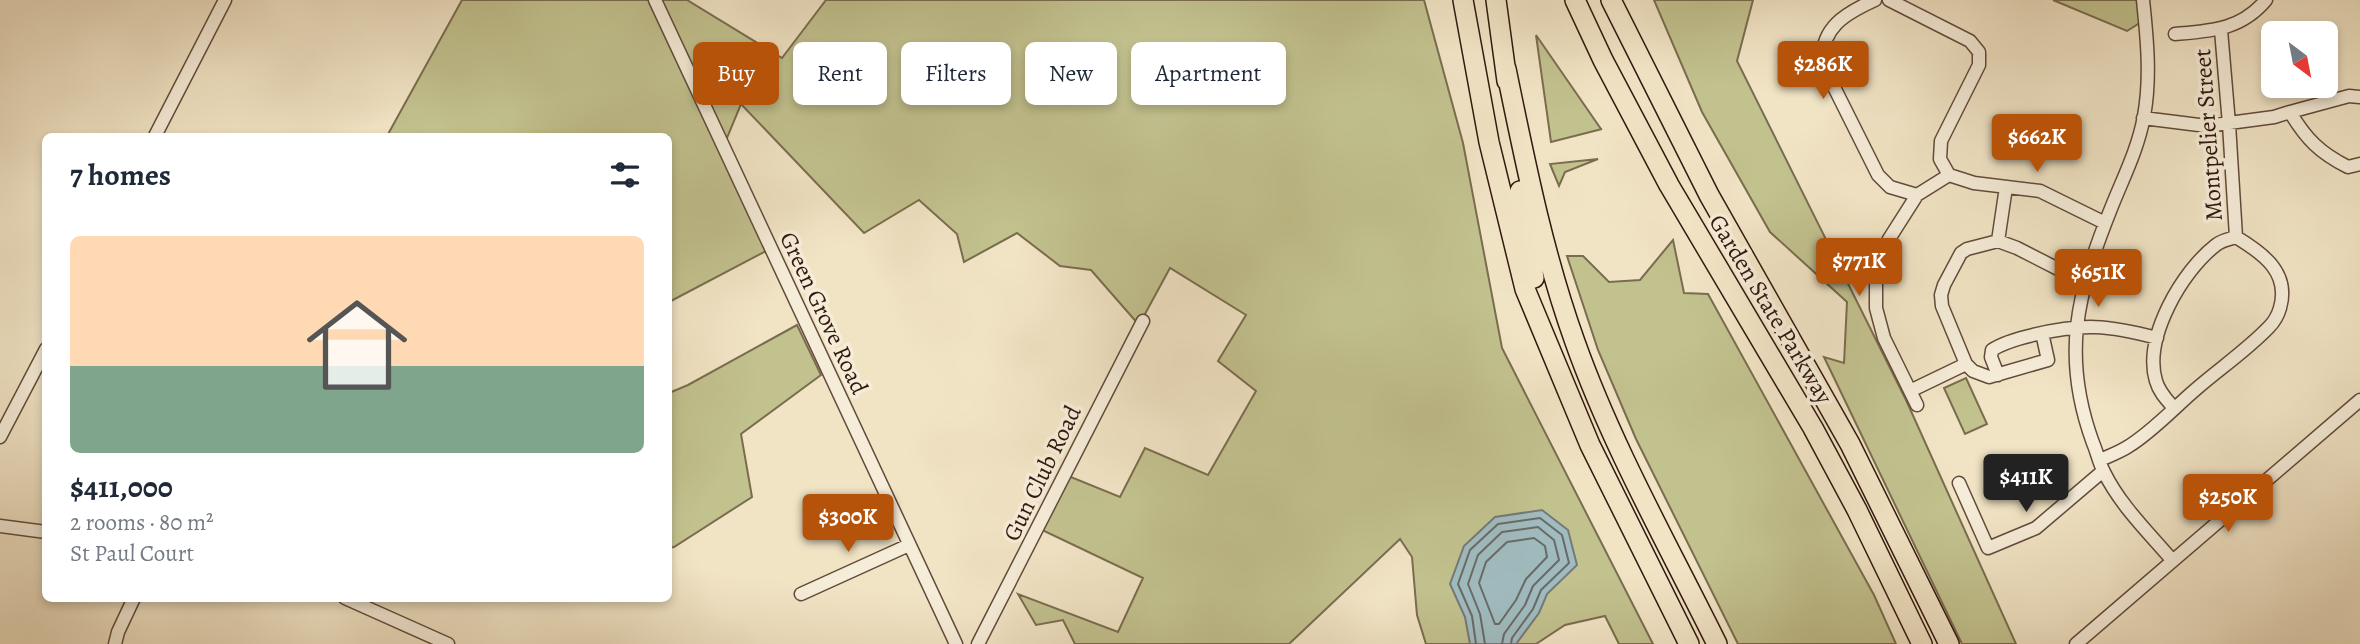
<!DOCTYPE html>
<meta charset="utf-8">
<style>
:root{--surface:#fff;--page:#f2f2f3;--text:#1f2937;--muted:#747a83;--line:#e0e1e3;--accent:#b45309}
body{margin:0;font-family:Alegreya,serif;background:var(--page);color:var(--text);height:100vh;display:flex;flex-direction:column;font-size:26px;white-space:nowrap}
*{box-sizing:border-box;margin:0}
p{font-size:23px;color:var(--muted)}
.icon{flex:none;width:38px;height:38px;fill:none;stroke:currentColor;stroke-width:2;stroke-linecap:round;stroke-linejoin:round}
.map{position:relative;flex:1;overflow:hidden}
.details{position:absolute;left:42px;top:133px;width:630px;height:469px;display:flex;flex-direction:column;background:var(--surface);border-radius:10px;box-shadow:0 4px 10px #0003}
.details>*{flex:none}
.top-card{position:absolute;left:693px;top:42px;width:665px;height:63px;display:flex;gap:14px}
.needle{width:46px;rotate:148deg}
.buttons{position:absolute;left:2261px;top:21px;display:grid;gap:14px}
.buttons a{display:grid;place-items:center;width:77px;height:77px;border-radius:10px;background:var(--surface);box-shadow:0 4px 10px #0003;font-size:35px}
.price{position:absolute;translate:-50% -60px;padding:0 16px;border-radius:7px;background:var(--accent);color:#fff;font-size:23px;line-height:46px;filter:drop-shadow(0 2px 4px #0008)}
.price::after{content:'';position:absolute;left:50%;top:42px;width:21px;height:16px;margin-left:-10px;background:inherit;clip-path:polygon(0 0,100% 0,50% 100%)}
.price.on{background:#222;color:#fff}
ul{padding:0;list-style:none}
li{display:grid;align-content:center;gap:14px;height:371px;padding:0 28px}
li+li{border-top:2px solid var(--line)}
li span{display:grid;place-items:center;height:217px;border-radius:10px;color:#555}
li>.icon{margin-inline-start:auto}
span .icon{width:126px;height:126px;fill:#fffc;stroke-width:1}
li b{font-size:30px}
h2{display:flex;justify-content:space-between;align-items:center;height:84px;padding:0 28px;font-size:30px}
.pill{padding:0 24px;border-radius:10px;background:var(--surface);box-shadow:0 4px 10px #0003;font-size:24px;line-height:63px}
.pill.on{background:var(--accent);color:#fff}
.map>svg:first-child{display:block}
.green{fill:#c2c28f;stroke:#7a6d4f;stroke-width:2}
.water{fill:#a0bcc0;stroke:#747a79;stroke-width:2}
.lines{fill:none;stroke-linecap:round;stroke-linejoin:round}
.shore{stroke:#696a68;stroke-width:2}
.minor-casing{stroke:#624b3c;stroke-width:15}
.highway-casing{stroke:#32180f;stroke-width:22}
.minor{stroke:#f6edd9;stroke-width:12}
.highway{stroke:#f1e4c5;stroke-width:19}
.labels{text-anchor:middle;stroke-width:7;stroke-linejoin:round;paint-order:stroke}
.street-label{font-size:24px;fill:#32180f;stroke:#f6edd9}
</style>
<div class="map">
<svg width="2360" height="644" viewBox="0 0 2360 644">
<rect width="100%" height="100%" fill="#f1e4c5"/>
<filter id="stains"><feTurbulence type="fractalNoise" baseFrequency=".00286" numOctaves="4"/><feColorMatrix values="0 0 0 0 .2 0 0 0 0 .09 0 0 0 0 .02 0 0 0 .5 -.17"/></filter>
<radialGradient id="worn" r=".72"><stop offset=".6" stop-color="#630" stop-opacity="0"/><stop offset="1" stop-color="#630" stop-opacity=".3"/></radialGradient>
<path class="green" d="M462,0H687L782,58L826,0H1424L1463,143L1502,348L1653,644H1619L1605,616L1565,625L1536,644H1426L1417,615L1412,557L1400,539L1289,644H1075L1063,620L1036,625L1018,594L1118,632L1143,578L1040,529L1066,475L1120,497L1145,448L1208,475L1256,391L1218,361L1246,315L1170,268L1139,325L1091,270L1060,266L1017,233L964,262L957,234L919,200L864,233L741,104L724,145L766,251L669,302L668,136H387Z
M1654,0H1753L1737,61L1906,400L2016,644H1962L1824,357L1844,363L1847,302L1770,232L1702,112Z
M2053,0H2144L2146,19L2127,31Z
M1536,35L1601,129H1602L1551,142Z
M1598,159L1565,172L1559,186L1550,164Z
M1673,240L1684,293L1708,294L1874,595L1896,644H1738L1636,439L1598,350L1567,256H1583L1609,282L1640,280Z
M797,325L821,375L741,434L752,497L674,547L669,548V393L688,385Z
M1966,378L1987,424L1965,434L1944,388Z"/>
<path class="water" d="M1542,510L1568,530L1577,565L1547,594L1539,613L1516,644H1470L1465,617L1450,584L1464,546L1495,517Z"/>
<g class="lines">
<path class="shore" d="M1534,538L1545,546L1547,557L1526,579L1516,600L1499,624H1495L1479,583L1486,562L1507,542Z
M1476,644L1472,616L1458,584L1470,550L1498,524L1540,518L1562,535L1569,563L1541,590L1533,609L1512,638L1511,644
M1485,644L1480,614L1468,584L1478,555L1502,532L1538,527L1554,540L1559,560L1533,586L1525,605L1504,634L1502,644"/>
<g class="minor-casing">
<path id="minor" d="M655,0L956,644
M1875,0C1846,13 1819,28 1823,65L1878,175L1890,187L1917,195
M1889,0L1970,41L1979,52V65L1941,141L1940,159L1949,175
M2143,0C2147,38 2151,78 2144,116C2138,150 2122,180 2110,211C2077,294 2061,356 2093,443C2097,452 2099,463 2104,472C2120,505 2149,533 2172,560
M2221,30L2229,124L2236,237
M2175,34C2211,31 2241,30 2266,0
M2360,97L2349,96L2290,112C2306,139 2320,153 2348,167L2360,164
M2143,118L2207,126L2274,117L2290,112
M155,136L225,0
M1949,175L1974,183L2040,191L2105,223
M1998,241L2006,187
M2042,333L2048,360L1989,377L1973,371L1966,364L1942,306L1941,295L1944,285L1961,253L1967,249L1998,241L2017,248L2062,271
M1998,375L1991,357L1992,350C2004,342 2020,338 2033,335C2083,323 2108,325 2157,338
M1910,391L1966,364
M1917,405L1884,338L1876,308V278L1881,257L1889,239L1917,195L1949,175
M0,437L46,349
M2100,460C2109,456 2120,452 2129,446C2153,431 2174,408 2195,390C2219,369 2247,350 2269,327C2274,322 2278,315 2280,308C2290,273 2264,254 2236,237C2230,239 2222,240 2216,245C2182,271 2143,338 2156,381C2159,392 2167,400 2174,408
M1959,483L1988,548L2036,528L2103,471
M0,526L46,532
M801,594L909,545
M345,598L448,644
M115,644L118,632L134,598
M978,644L1143,321
M2076,644L2360,400"/>
</g>
<g class="highway-casing">
<path id="highway" d="M1463,0L1489,142L1525,289L1590,445L1689,644
M1496,0L1507,81
M1575,0L1603,60L1669,185L1813,428L1857,510L1922,644
M1611,0L1709,195L1850,444L1949,644
M1506,69C1525,161 1543,253 1575,342C1612,446 1668,545 1717,644
M1520,191L1534,278"/>
</g>
<use href="#minor" class="minor"/>
<use href="#highway" class="highway"/>
</g>
<g class="labels">
<g class="street-label">
<text transform="translate(2208 135) rotate(-94)" y="8">Montpelier Street</text>
<text transform="translate(1771 309) rotate(59)" y="8">Garden State Parkway</text>
<text transform="translate(824 313) rotate(65)" y="8">Green Grove Road</text>
<text transform="translate(1042 473) rotate(-64)" y="8">Gun Club Road</text>
</g>
</g>
<rect width="100%" height="100%" filter="url(#stains)"/>
<rect width="100%" height="100%" fill="url(#worn)"/>
</svg>
<div class="buttons">
<a><svg class="needle" viewBox="-14 -14 28 28"><path d="M0-13l5 13h-10z" fill="#e53935"/><path d="M0 13l5-13h-10z" fill="#747a83"/></svg></a>
</div>
<b class="price" style="left:1823px;top:101px">$286K</b>
<b class="price" style="left:2037px;top:174px">$662K</b>
<b class="price" style="left:1859px;top:298px">$771K</b>
<b class="price" style="left:2098px;top:309px">$651K</b>
<b class="price on" style="left:2026px;top:514px">$411K</b>
<b class="price" style="left:2228px;top:534px">$250K</b>
<b class="price" style="left:848px;top:554px">$300K</b>
<div class="top-card">
<a class="pill on">Buy</a>
<a class="pill">Rent</a>
<a class="pill">Filters</a>
<a class="pill">New</a>
<a class="pill">Apartment</a>
</div>
<section class="details">
<h2>7 homes<svg class="icon" aria-label="filters" viewBox="0 0 24 24"><path d="M4 7h16M4 17h16"/><circle cx="9" cy="7" r="2"/><circle cx="15" cy="17" r="2"/></svg></h2>
<ul>
<li><span style="background:linear-gradient(#ffd9b3 60%,#7fa58c 0)"><svg class="icon" aria-label="home" viewBox="0 0 24 24"><path d="M3 11l9-7 9 7M6 9v11h12V9"/></svg></span><div><b>$411,000</b><p>2 rooms · 80 m²</p><p>St Paul Court</p></div></li>
</ul>
</section>
</div>
